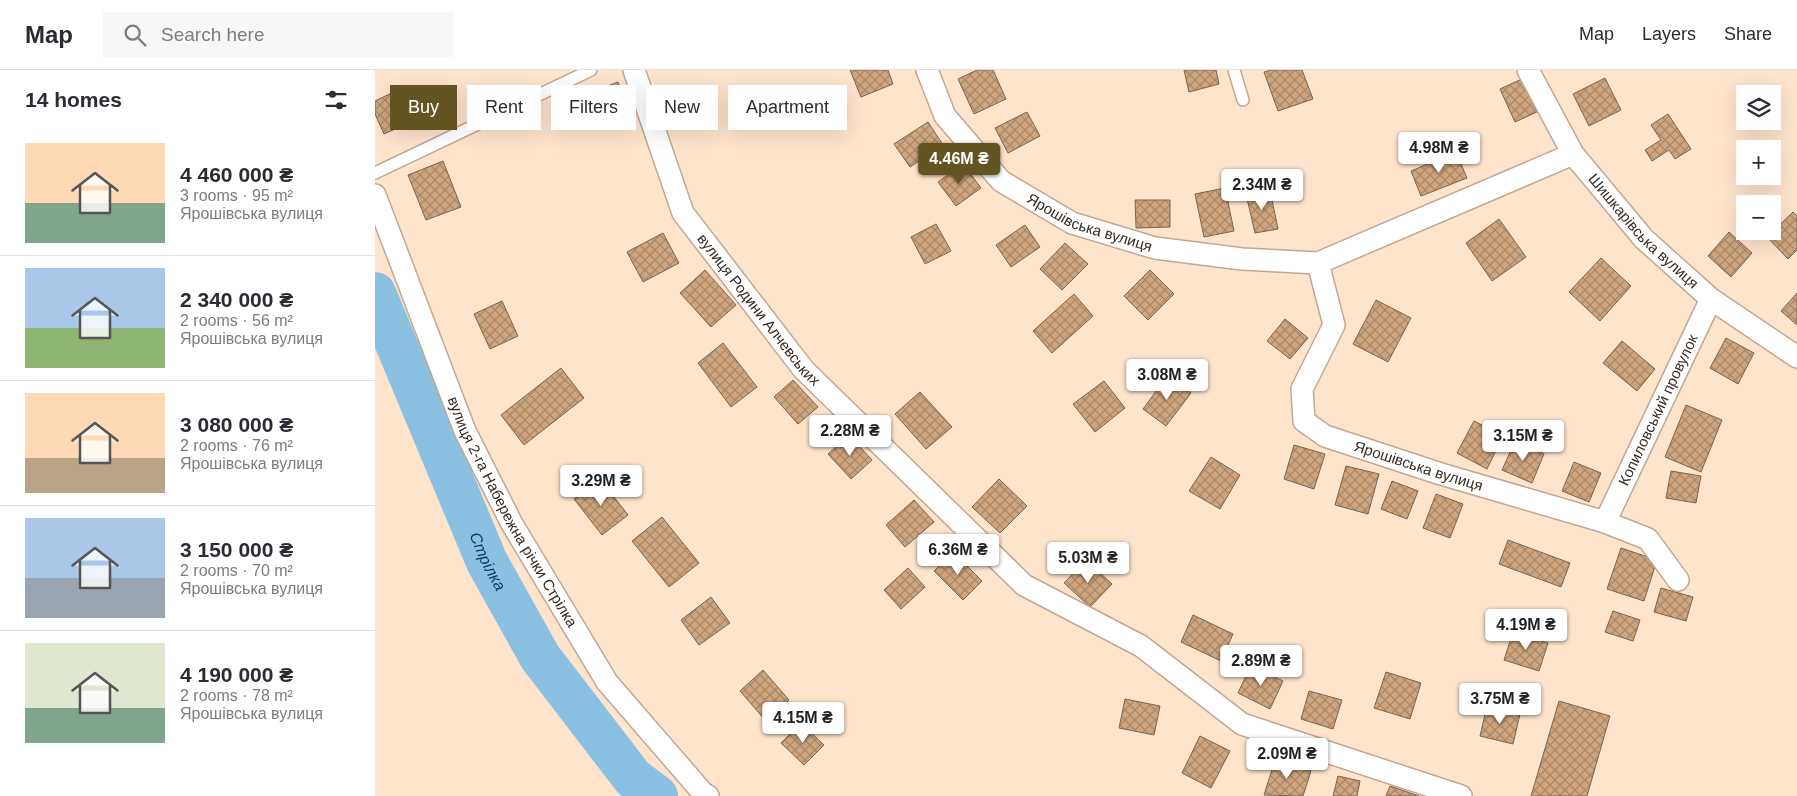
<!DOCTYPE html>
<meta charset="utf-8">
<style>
:root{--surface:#fff;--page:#f7f7f7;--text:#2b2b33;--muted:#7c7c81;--line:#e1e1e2;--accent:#625522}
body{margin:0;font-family:Helvetica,sans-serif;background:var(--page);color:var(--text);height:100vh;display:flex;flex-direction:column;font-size:19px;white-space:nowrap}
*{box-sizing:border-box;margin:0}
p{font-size:16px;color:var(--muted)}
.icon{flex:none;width:28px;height:28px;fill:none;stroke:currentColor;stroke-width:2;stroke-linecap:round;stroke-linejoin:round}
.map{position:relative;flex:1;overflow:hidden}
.panel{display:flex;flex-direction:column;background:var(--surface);width:375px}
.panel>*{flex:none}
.banner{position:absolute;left:15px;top:15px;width:475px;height:45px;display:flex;gap:10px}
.fabs{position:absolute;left:1361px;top:15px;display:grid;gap:10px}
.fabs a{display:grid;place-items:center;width:45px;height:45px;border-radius:0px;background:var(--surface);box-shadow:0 5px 20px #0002;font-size:25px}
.price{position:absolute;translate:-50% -42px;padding:0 11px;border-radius:5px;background:#fff;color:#222;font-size:16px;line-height:32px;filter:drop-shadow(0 1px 2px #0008)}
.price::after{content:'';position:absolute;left:50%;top:30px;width:15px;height:11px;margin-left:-8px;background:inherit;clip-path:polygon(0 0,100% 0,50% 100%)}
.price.on{background:var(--accent);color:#fff}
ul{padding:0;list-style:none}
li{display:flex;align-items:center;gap:15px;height:125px;padding:0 25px}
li+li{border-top:1px solid var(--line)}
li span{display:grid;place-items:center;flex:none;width:140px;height:100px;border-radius:0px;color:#555}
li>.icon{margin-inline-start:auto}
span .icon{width:60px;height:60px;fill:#fffc;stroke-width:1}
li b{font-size:21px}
h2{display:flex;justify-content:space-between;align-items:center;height:60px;padding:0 25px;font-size:21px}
.tag{padding:0 18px;border-radius:0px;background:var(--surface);box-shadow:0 5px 20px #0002;font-size:18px;line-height:45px}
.tag.on{background:var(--accent);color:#fff}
header{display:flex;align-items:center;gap:30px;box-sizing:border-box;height:70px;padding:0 25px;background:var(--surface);border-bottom:1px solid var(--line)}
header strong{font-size:24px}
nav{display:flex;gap:28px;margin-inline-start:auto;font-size:18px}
.search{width:350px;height:45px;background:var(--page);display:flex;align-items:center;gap:12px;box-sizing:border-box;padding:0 18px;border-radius:0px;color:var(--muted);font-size:19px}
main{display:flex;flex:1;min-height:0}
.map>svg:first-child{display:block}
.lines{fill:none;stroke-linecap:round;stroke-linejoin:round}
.river{stroke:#8ac1e2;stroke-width:42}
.building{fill:url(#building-cross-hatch);stroke:#7b644f}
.service-casing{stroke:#c2a892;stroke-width:14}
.minor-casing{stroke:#c2a892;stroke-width:24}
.service{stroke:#fff;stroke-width:11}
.minor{stroke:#fff;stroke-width:21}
.labels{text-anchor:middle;stroke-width:4.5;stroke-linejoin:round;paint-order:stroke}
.street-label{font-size:15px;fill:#352b22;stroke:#ffe4cc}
.water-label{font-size:16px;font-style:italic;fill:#0c3a51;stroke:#ffe4cc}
</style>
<header>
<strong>Map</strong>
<div class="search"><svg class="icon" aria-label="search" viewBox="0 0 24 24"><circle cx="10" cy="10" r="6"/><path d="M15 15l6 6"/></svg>Search here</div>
<nav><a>Map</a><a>Layers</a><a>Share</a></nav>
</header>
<main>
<section class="panel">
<h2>14 homes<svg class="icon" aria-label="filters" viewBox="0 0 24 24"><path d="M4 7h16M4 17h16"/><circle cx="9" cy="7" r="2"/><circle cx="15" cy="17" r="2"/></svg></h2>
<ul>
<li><span style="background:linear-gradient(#ffd9b3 60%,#7fa58c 0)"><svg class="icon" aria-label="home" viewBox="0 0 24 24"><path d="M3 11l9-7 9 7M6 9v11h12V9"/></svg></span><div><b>4 460 000 ₴</b><p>3 rooms · 95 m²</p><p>Ярошівська вулиця</p></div></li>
<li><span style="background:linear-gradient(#a9c7e8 60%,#8fb573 0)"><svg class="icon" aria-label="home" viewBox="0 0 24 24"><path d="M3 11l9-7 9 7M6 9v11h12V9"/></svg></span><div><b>2 340 000 ₴</b><p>2 rooms · 56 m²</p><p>Ярошівська вулиця</p></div></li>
<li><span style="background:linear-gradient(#ffd9b3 65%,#b9a48a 0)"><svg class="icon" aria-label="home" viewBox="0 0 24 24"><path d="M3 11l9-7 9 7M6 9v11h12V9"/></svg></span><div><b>3 080 000 ₴</b><p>2 rooms · 76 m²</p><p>Ярошівська вулиця</p></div></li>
<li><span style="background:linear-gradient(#a9c7e8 60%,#9aa5b1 0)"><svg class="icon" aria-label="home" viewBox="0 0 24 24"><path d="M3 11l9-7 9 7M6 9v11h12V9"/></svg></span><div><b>3 150 000 ₴</b><p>2 rooms · 70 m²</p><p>Ярошівська вулиця</p></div></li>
<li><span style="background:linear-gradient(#dfe7d0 65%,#7fa58c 0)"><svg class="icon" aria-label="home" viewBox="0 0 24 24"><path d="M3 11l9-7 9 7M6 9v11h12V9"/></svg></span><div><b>4 190 000 ₴</b><p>2 rooms · 78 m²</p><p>Ярошівська вулиця</p></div></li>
</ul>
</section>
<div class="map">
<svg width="1422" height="726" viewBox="0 0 1422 726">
<defs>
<pattern id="building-cross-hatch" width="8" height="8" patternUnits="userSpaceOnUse" patternTransform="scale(1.25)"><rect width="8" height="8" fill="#d0a57d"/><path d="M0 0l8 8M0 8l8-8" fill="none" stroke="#aa8766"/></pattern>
</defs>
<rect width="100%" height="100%" fill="#ffe4cc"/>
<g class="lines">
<path class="river" id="s1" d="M0,223L112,492L165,587L258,708L282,726"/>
</g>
<path class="building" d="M475,0H513L518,14L486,27Z
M602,0H618L631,29L599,44L583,9Z
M809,0H841L844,14L814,22Z
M896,0H927L938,29L903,41L889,2Z
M1149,8L1164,41L1140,52L1125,19Z
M1230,8L1246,40L1214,56L1198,24Z
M243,12L257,48L232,58L217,22Z
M31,16L45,48L9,64L0,44V31Z
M652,42L665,66L633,83L620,58Z
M1293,44L1316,79L1300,89L1294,80L1277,91L1270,80L1286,70L1276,55Z
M553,52L568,75L535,97L519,74Z
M1081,82L1092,108L1046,126L1036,101Z
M68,91L86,137L51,150L33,105Z
M588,94L606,118L581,136L563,112Z
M850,118L859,161L829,167L820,124Z
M895,120L903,159L880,163L871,124Z
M760,130H795V157L761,158Z
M1418,142L1422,146V180L1413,189L1392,167Z
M1124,149L1151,187L1117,211L1091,173Z
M561,154L576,181L550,194L536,167Z
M650,155L665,177L636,197L621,175Z
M1354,162L1377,183L1356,207L1333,186Z
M288,163L304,193L268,212L252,182Z
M690,173L713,194L687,220L665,199Z
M1226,188L1256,216L1225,251L1194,222Z
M330,200L361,235L336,257L305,223Z
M775,200L799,224L773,250L749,226Z
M1422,223V255L1406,241Z
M699,224L718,246L677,283L658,261Z
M1001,230L1036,248L1013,292L978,274Z
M127,231L143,266L115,279L99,244Z
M910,249L933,268L915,289L892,271Z
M1351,268L1379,283L1363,314L1335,298Z
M1247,271L1280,299L1262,321L1228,293Z
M348,273L382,317L356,337L323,293Z
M186,298L209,328L149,375L126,345Z
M793,305L816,323L791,356L768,339Z
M418,310L443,337L423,354L399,327Z
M729,311L750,338L720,362L698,334Z
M545,322L577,357L551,379L520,344Z
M1311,335L1347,350L1326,402L1290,387Z
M1099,351L1128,366L1112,399L1082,383Z
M474,365L497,390L476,409L453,384Z
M1140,371L1169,384L1157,413L1127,400Z
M919,375L950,384L939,419L909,409Z
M836,387L865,405L845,439L814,421Z
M1199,392L1226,403L1214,432L1187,421Z
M971,396L1004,404L993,444L960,435Z
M1296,401L1326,406L1321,433L1291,428Z
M225,409L253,445L227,465L199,429Z
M624,409L652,436L625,463L597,437Z
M1017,411L1043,421L1032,449L1006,439Z
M1061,424L1088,434L1075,468L1048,458Z
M539,430L559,452L530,477L511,455Z
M287,447L324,493L294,517L257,471Z
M1133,470L1195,493L1186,517L1124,494Z
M1246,478L1282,490L1269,531L1232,519Z
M578,482L607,511L588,530L559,501Z
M711,490L737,514L715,537L689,513Z
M533,498L550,517L526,539L509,520Z
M1286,518L1318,527L1311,551L1279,542Z
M336,527L355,553L324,575L306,550Z
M1238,541L1265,550L1258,571L1230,562Z
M818,545L858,564L846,591L806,572Z
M1138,562L1173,573L1164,601L1129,590Z
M876,595L908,611L895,639L863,623Z
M388,600L414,630L391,651L365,621Z
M1011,602L1046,613L1035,649L999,638Z
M934,621L967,630L958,659L926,649Z
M750,629L785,636L779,665L744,658Z
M1184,631L1235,646L1212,726H1156Z
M1112,636L1145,644L1138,674L1105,666Z
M426,653L449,675L429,695L406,673Z
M825,666L855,681L836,718L807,703Z
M900,690L936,701L928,726L889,725Z
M963,706L985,711L982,726H958Z
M1015,716L1044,726H1011Z"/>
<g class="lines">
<g class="service-casing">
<path id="service" d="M859,0L868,30
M0,103L216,0"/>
</g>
<g class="minor-casing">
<g id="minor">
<path id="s2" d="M259,0L308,143L429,300L649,515L766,576L867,654L1086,726"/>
<path id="s3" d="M552,0L570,46L626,111L697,153L780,178L867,189L943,193"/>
<path id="s4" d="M1153,0L1198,84L1269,169L1336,229L1422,287"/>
<path id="s5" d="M1198,84L943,193L959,255L927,319L929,351L950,366L1066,404L1230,452L1273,469L1303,510"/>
<path id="s6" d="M0,125L90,361L137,454L232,612L328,723L333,726"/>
<path id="s7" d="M1230,452L1336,229"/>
</g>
</g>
<use href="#service" class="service"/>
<use href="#minor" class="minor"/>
</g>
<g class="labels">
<g class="street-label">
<text dy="5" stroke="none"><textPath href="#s3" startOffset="234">Ярошівська вулиця</textPath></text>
<text dy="5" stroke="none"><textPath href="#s4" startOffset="200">Шишкарівська вулиця</textPath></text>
<text dy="5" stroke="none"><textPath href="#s2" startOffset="274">вулиця Родини Алчевських</textPath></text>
<text dy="5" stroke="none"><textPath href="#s7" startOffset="124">Копиловський провулок</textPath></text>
<text dy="5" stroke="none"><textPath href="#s5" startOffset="569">Ярошівська вулиця</textPath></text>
<text dy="5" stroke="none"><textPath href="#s6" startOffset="346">вулиця 2-га Набережна річки Стрілка</textPath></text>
</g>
<g class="water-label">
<text dy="6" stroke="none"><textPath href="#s1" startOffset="291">Стрілка</textPath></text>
</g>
</g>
</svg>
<div class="fabs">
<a><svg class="icon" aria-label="layers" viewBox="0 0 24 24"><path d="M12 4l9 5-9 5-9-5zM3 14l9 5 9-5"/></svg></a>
<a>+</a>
<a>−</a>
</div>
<b class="price" style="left:1064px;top:104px">4.98M ₴</b>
<b class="price on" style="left:584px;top:115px">4.46M ₴</b>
<b class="price" style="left:887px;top:141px">2.34M ₴</b>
<b class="price" style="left:792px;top:331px">3.08M ₴</b>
<b class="price" style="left:475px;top:387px">2.28M ₴</b>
<b class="price" style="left:1148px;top:392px">3.15M ₴</b>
<b class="price" style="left:226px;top:437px">3.29M ₴</b>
<b class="price" style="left:583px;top:506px">6.36M ₴</b>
<b class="price" style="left:713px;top:514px">5.03M ₴</b>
<b class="price" style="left:1151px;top:581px">4.19M ₴</b>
<b class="price" style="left:886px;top:617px">2.89M ₴</b>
<b class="price" style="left:1125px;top:655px">3.75M ₴</b>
<b class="price" style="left:428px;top:674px">4.15M ₴</b>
<b class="price" style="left:912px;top:710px">2.09M ₴</b>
<div class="banner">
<a class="tag on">Buy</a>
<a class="tag">Rent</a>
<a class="tag">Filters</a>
<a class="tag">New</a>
<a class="tag">Apartment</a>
</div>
</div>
</main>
